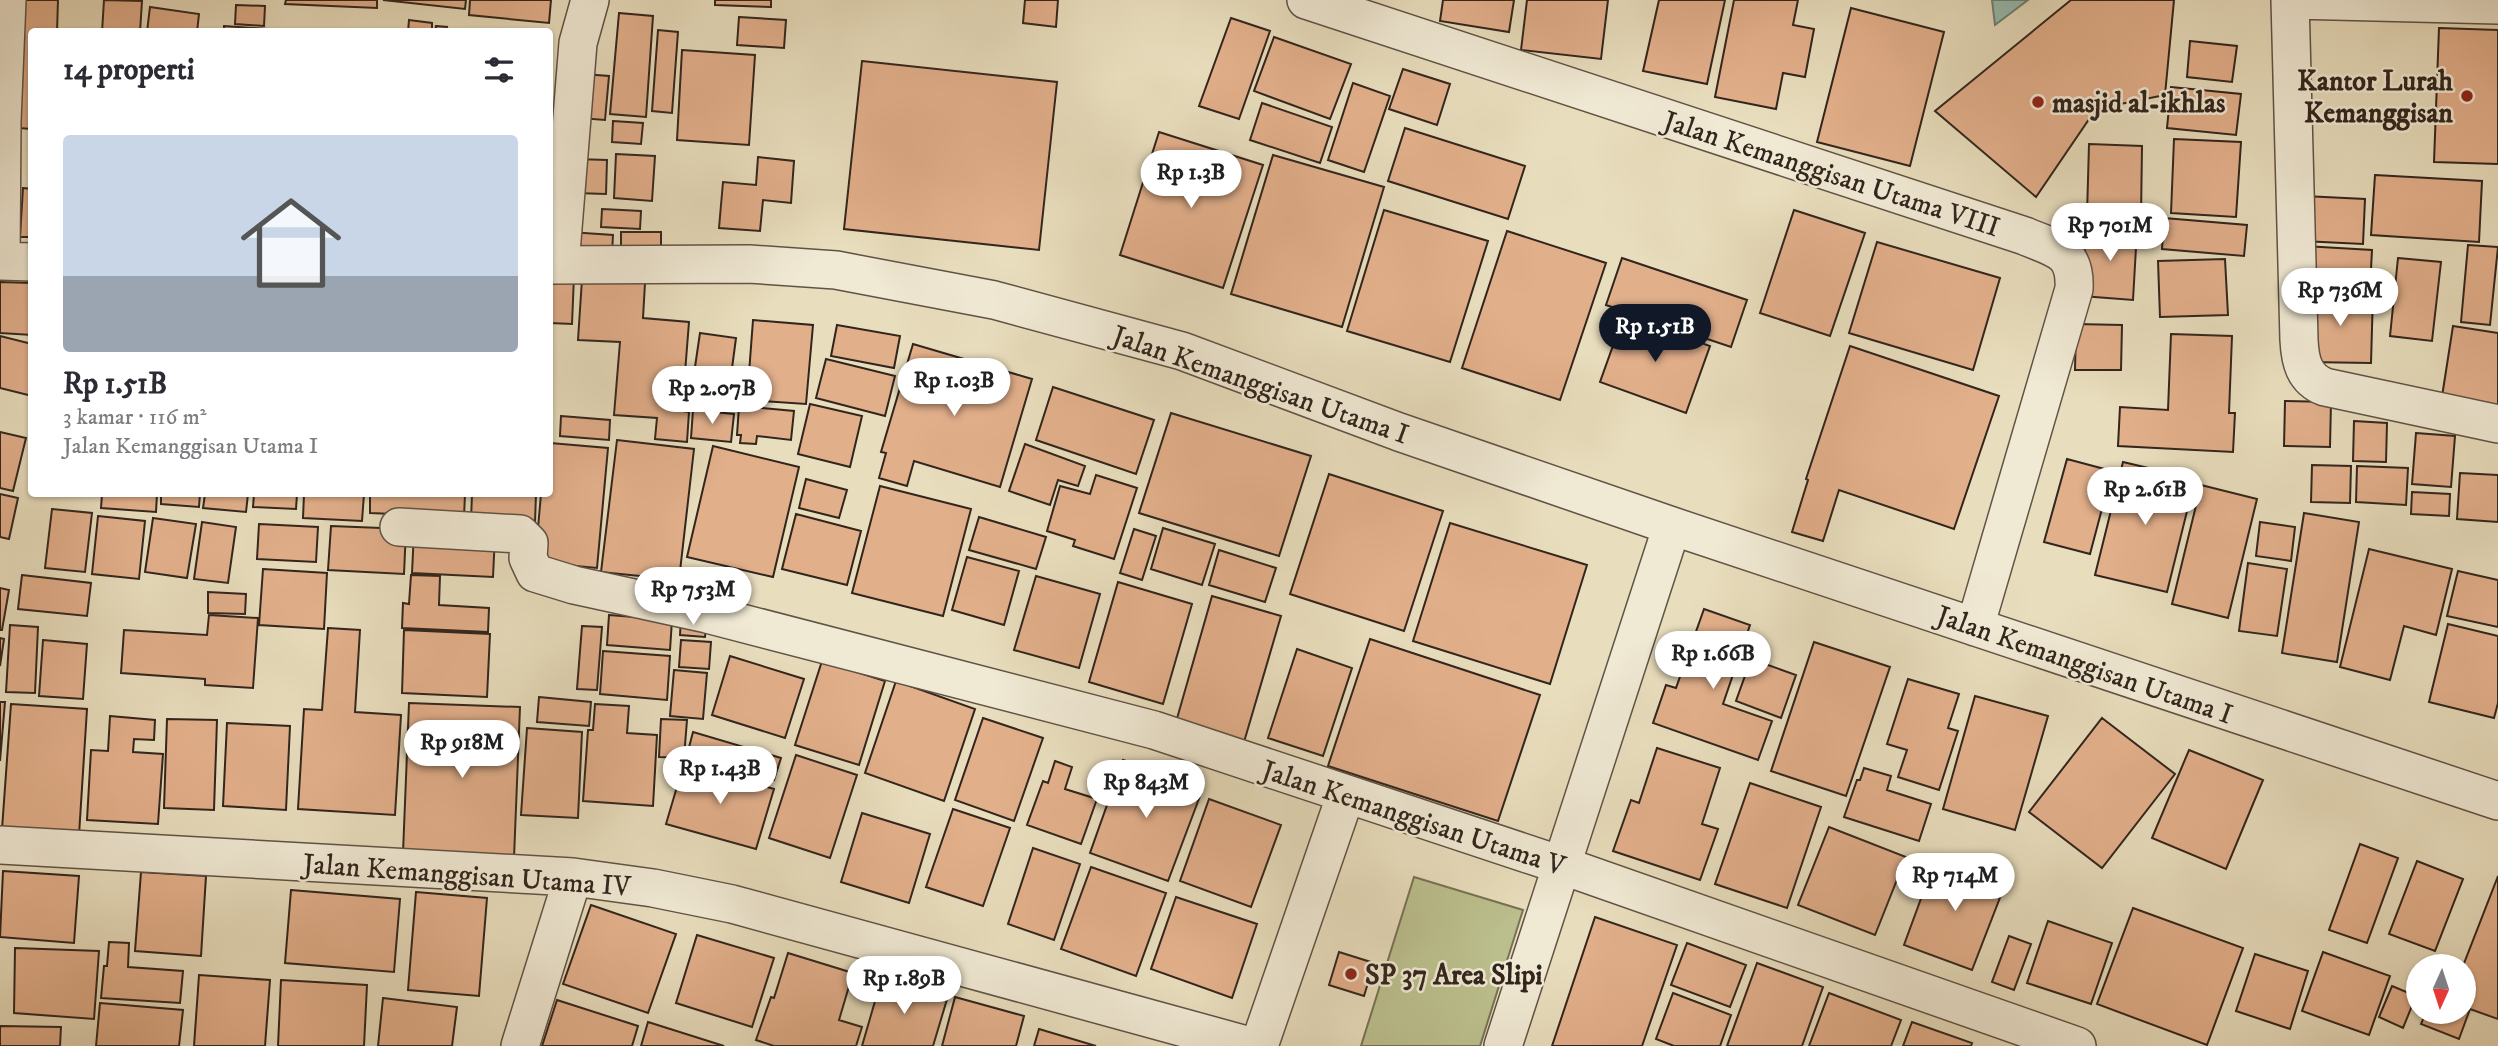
<!DOCTYPE html>
<html lang="id">
<meta charset="utf-8">
<style>
:root{--surface:#fff;--page:#f2f2f3;--text:#2b2b33;--muted:#7c7c81;--line:#e1e1e2;--accent:#111827}
body{margin:0;font-family:"IM FELL DW Pica",serif;background:var(--page);color:var(--text);height:100vh;display:flex;flex-direction:column;font-size:26px;white-space:nowrap}
*{box-sizing:border-box;margin:0}
p{font-size:23px;color:var(--muted)}
.icon{flex:none;width:38px;height:38px;fill:none;stroke:currentColor;stroke-width:2;stroke-linecap:round;stroke-linejoin:round}
.map{position:relative;flex:1;overflow:hidden}
.drawer{position:absolute;left:28px;top:28px;width:525px;height:469px;display:flex;flex-direction:column;background:var(--surface);border-radius:7px;box-shadow:0 2px 5px #0004}
.drawer>*{flex:none}
.needle{width:46px;rotate:183deg}
.tools{position:absolute;left:2406px;top:954px;display:grid;gap:14px}
.tools a{display:grid;place-items:center;width:70px;height:70px;border-radius:50%;background:var(--surface);box-shadow:0 2px 5px #0004;font-size:35px}
.price{position:absolute;translate:-50% -60px;padding:0 16px;border-radius:24px;background:#fff;color:#222;font-size:23px;line-height:46px;filter:drop-shadow(0 2px 4px #0008)}
.price::after{content:'';position:absolute;left:50%;top:42px;width:21px;height:16px;margin-left:-10px;background:inherit;clip-path:polygon(0 0,100% 0,50% 100%)}
.price.on{background:var(--accent);color:#fff}
ul{padding:0;list-style:none}
li{display:grid;align-content:center;gap:14px;height:371px;padding:0 35px}
li+li{border-top:2px solid var(--line)}
li span{display:grid;place-items:center;height:217px;border-radius:7px;color:#555}
li>.icon{margin-inline-start:auto}
span .icon{width:126px;height:126px;fill:#fffc;stroke-width:1}
li b{font-size:30px}
h2{display:flex;justify-content:space-between;align-items:center;height:84px;padding:0 35px;font-size:30px}
.map>svg:first-child{display:block}
.green{fill:#bbbf8d;stroke:#767255;stroke-width:2}
.water{fill:#97bcb1;stroke:#6f8076;stroke-width:2}
.building{fill:#e2af8b;stroke:#32251d;stroke-width:2}
.lines{fill:none;stroke-linecap:round;stroke-linejoin:round}
.street-casing{stroke:#605345;stroke-width:40}
.street{stroke:#f0e9d4;stroke-width:37}
.poi-dot{fill:#8f2418;stroke:#f0e9d4;stroke-width:2.5}
.labels{text-anchor:middle;stroke-width:5;stroke-linejoin:round;paint-order:stroke}
.poi-label{font-size:28px;font-weight:bold;fill:#32251d;stroke:#f0e9d4;text-anchor:start}
.street-label{font-size:28px;fill:#32251d;stroke:#f0e9d4}
</style>
<div class="map">
<svg width="2498" height="1046" viewBox="0 0 2498 1046">
<rect width="100%" height="100%" fill="#e8ddbd"/>
<filter id="stains"><feTurbulence type="fractalNoise" baseFrequency=".00286" numOctaves="4"/><feColorMatrix values="0 0 0 0 .2 0 0 0 0 .09 0 0 0 0 .02 0 0 0 .5 -.17"/></filter>
<radialGradient id="worn" r=".72"><stop offset=".6" stop-color="#630" stop-opacity="0"/><stop offset="1" stop-color="#630" stop-opacity=".3"/></radialGradient>
<path class="green" d="M1414,877L1523,910L1480,1046H1361Z"/>
<path class="water" d="M1992,0H2028L1995,25Z"/>
<path class="building" d="M10,0H58L57,32H32V129L5,127Z
M104,0L142,1L140,32H102Z
M286,0H377V8L285,4Z
M383,0H466L465,9Z
M470,0H551L549,23L469,15Z
M715,0H771V7L715,5Z
M1025,0H1058L1056,27L1023,23Z
M1443,0H1514L1509,32L1440,21Z
M1527,0H1608L1601,59L1521,50Z
M1659,0H1725L1707,84L1643,71Z
M1734,0H1798L1793,25L1814,29L1805,77L1783,73L1776,109L1715,97Z
M2071,0H2174L2165,95L2096,109L2036,197L1935,111Z
M236,5L265,6L264,26L235,24Z
M150,7L199,14L197,32H147Z
M1851,8L1944,32L1910,166L1817,142Z
M619,13L653,16L646,117L610,114Z
M739,17L786,20L784,48L737,45Z
M1231,18L1270,31L1239,119L1199,106Z
M409,20L432,23V32H408Z
M224,26L296,31L224,32Z
M436,26L447,27L446,32H435Z
M2439,28L2498,30V164L2434,162Z
M658,30L678,32L672,113L652,111Z
M1274,37L1351,64L1330,119L1254,91Z
M2190,41L2237,46L2232,82L2187,77Z
M682,50L755,55L749,145L677,140Z
M862,61L1057,82L1039,250L844,229Z
M1403,69L1450,84L1437,125L1389,109Z
M583,74L609,76L605,120L580,118Z
M1353,83L1390,96L1364,172L1328,160Z
M2171,87L2241,94L2236,135L2167,128Z
M1262,103L1332,127L1320,163L1250,140Z
M613,121L643,123L641,144L612,142Z
M1405,128L1525,166L1508,219L1388,181Z
M1159,132L1263,165L1223,288L1120,255Z
M2174,139L2241,142L2236,217L2171,213Z
M2089,144L2142,146L2141,217L2087,215Z
M616,154L655,156L652,201L614,198Z
M1273,155L1384,187L1342,327L1231,294Z
M758,157L794,161L791,203L763,200L760,231L719,228L723,182L756,185Z
M576,159L607,160L606,194L575,193Z
M2375,175L2482,181L2479,242L2371,235Z
M23,188L32,189V237H20Z
M2304,196L2365,199L2363,244L2302,241Z
M602,209L641,211L640,229L601,227Z
M1384,210L1488,241L1450,362L1347,331Z
M1794,210L1865,233L1830,336L1760,313Z
M2164,218L2247,225L2244,256L2162,249Z
M2086,227L2137,230L2133,300L2082,296Z
M1507,231L1606,263L1560,400L1462,368Z
M569,232L613,235L612,254L568,251Z
M621,232H661V259H621Z
M1877,242L2000,278L1973,370L1849,333Z
M2468,245L2498,247L2490,325L2461,322Z
M2304,246L2372,250L2370,288L2302,284Z
M1622,258L1747,300L1731,347L1606,305Z
M2398,258L2441,262L2432,341L2390,336Z
M2225,259L2228,315L2160,317L2158,261Z
M551,275L574,276L572,324L550,323Z
M582,279L645,283L643,318L689,322L682,411L689,412L687,442L655,439L657,418L614,415L620,342L578,340Z
M0,282L32,283V335L0,333Z
M2309,292L2373,294L2371,363L2307,362Z
M1624,315L1710,346L1686,413L1600,382Z
M753,320L813,325L806,404L747,400Z
M2076,324L2122,325L2121,370H2075Z
M837,325L900,336L894,368L831,356Z
M2453,326L2498,333V411L2441,403Z
M700,333L736,338L727,406L690,401Z
M2171,334L2232,336L2229,413H2235L2233,452L2118,446L2120,407L2168,410Z
M0,336L32,344V396L0,388Z
M913,344L1032,379L1000,487L914,461L907,486L879,478L886,453L881,452Z
M1850,346L1999,396L1954,529L1839,490L1823,541L1792,532L1808,480L1806,479Z
M826,359L895,376L885,416L816,398Z
M1053,387L1154,420L1136,474L1036,440Z
M2285,401L2331,402L2330,447L2284,446Z
M810,404L862,416L850,467L798,454Z
M739,406L794,411L791,440L757,436L756,444L740,443L741,435H737Z
M693,410L734,414L731,442L691,438Z
M1171,413L1311,456L1279,556L1139,513Z
M561,416L610,420L609,440L560,436Z
M2354,421L2387,423L2386,462L2353,461Z
M0,432L26,438L13,491L0,488Z
M2416,433L2455,436L2451,487L2412,484Z
M617,440L694,449L679,580L601,572Z
M550,443L608,448L597,568L535,562L541,494H550Z
M1025,444L1085,466L1078,486L1058,480L1050,505L1009,491Z
M713,446L799,467L773,577L687,557Z
M2067,459L2112,471L2090,554L2044,542Z
M2123,462L2195,479L2167,592L2095,575Z
M2312,465L2351,466L2350,503L2311,502Z
M2357,466L2408,468L2406,505L2356,502Z
M2460,473L2498,475V522L2457,519Z
M1329,474L1443,511L1404,631L1290,594Z
M1096,475L1137,488L1114,559L1073,546L1075,540L1047,531L1060,486L1090,494Z
M806,479L847,490L839,518L799,508Z
M2201,485L2257,499L2228,618L2172,604Z
M880,486L971,509L943,616L852,593Z
M2412,492L2450,494L2449,516L2411,514Z
M0,494L18,498L9,539L0,537Z
M102,494H157L156,512L101,508Z
M161,494H200L199,507L161,504Z
M205,494H248L246,512L203,508Z
M254,494H297L296,509L253,507Z
M304,494H364L362,521L303,518Z
M370,494H465L464,517L370,513Z
M472,494H536L535,523L471,520Z
M52,509L92,513L85,572L45,568Z
M2304,513L2359,522L2337,662L2282,653Z
M796,514L861,531L847,585L782,569Z
M98,516L145,521L139,579L92,574Z
M979,517L1046,537L1036,569L969,550Z
M153,518L196,524L187,578L145,572Z
M202,522L236,527L228,583L194,579Z
M2260,522L2295,527L2291,561L2256,556Z
M1450,523L1587,565L1550,684L1413,641Z
M259,524L318,527L316,562L257,559Z
M331,526L406,529L404,574L328,570Z
M1163,528L1215,544L1202,585L1151,569Z
M1134,529L1156,536L1142,580L1120,573Z
M414,531L495,535L493,577L412,573Z
M2369,549L2452,569L2436,635L2404,626L2390,680L2340,667Z
M1219,550L1276,568L1265,602L1209,585Z
M967,557L1019,571L1004,625L952,610Z
M2248,563L2287,569L2277,636L2239,631Z
M263,569L327,573L324,629L259,625Z
M2458,571L2498,580V627L2447,616Z
M22,575L91,583L87,616L18,609Z
M411,575L440,576L439,605L489,608L488,632L402,628L403,603L409,604Z
M1036,576L1100,594L1079,668L1014,650Z
M1118,582L1192,604L1163,704L1089,682Z
M0,588L9,590L2,630H0Z
M208,592L246,594L245,614L208,613Z
M1212,596L1281,616L1244,742L1176,722Z
M1704,609L1750,625L1723,704L1772,721L1758,760L1653,723L1666,685L1676,688Z
M209,615L258,618L253,688L205,685V679L121,673L124,630L207,635Z
M609,615L672,620L670,650L607,645Z
M681,617L707,618L705,637L680,635Z
M2448,624L2498,636V703L2494,718L2429,702Z
M10,625L38,627L35,693L6,692Z
M582,626L602,627L597,690L577,689Z
M328,628L360,630L355,712L401,715L395,815L298,809L304,709L322,710Z
M404,630L490,634L487,697L402,693Z
M0,638L4,639L0,666Z
M1370,639L1540,695L1498,821L1328,766Z
M43,640L87,644L83,699L39,696Z
M681,640L711,642L709,669L679,667Z
M1814,642L1890,667L1846,796L1771,771Z
M1297,649L1352,668L1323,756L1268,738Z
M603,651L670,656L667,700L600,694Z
M730,656L804,679L785,738L712,715Z
M1751,659L1796,675L1781,718L1736,701Z
M822,661L885,681L859,765L795,745Z
M674,670L707,673L703,719L670,716Z
M1908,679L1959,694L1948,728L1958,731L1939,790L1898,777L1907,750L1887,744Z
M896,681L975,709L944,801L865,773Z
M1975,696L2048,716L2015,830L1943,809Z
M539,697L591,702L589,726L537,722Z
M0,702H5L0,761Z
M409,703L520,707L514,858L403,853Z
M11,704L87,709L79,835L2,829Z
M595,704L629,706L627,733L657,735L653,806L583,801L588,730H593Z
M110,716L155,720L154,740L134,739L133,752L163,754L158,824L87,820L91,750L108,751Z
M983,718L1043,738L1014,821L955,800Z
M2102,718L2175,774L2102,868L2029,812Z
M167,719L217,720L214,810L164,808Z
M661,719L687,720L684,758L659,757Z
M227,723L290,726L286,810L223,806Z
M527,728L582,732L578,818L521,815Z
M693,732L781,758L774,780L687,755Z
M1657,748L1720,768L1702,824L1718,829L1700,880L1613,851L1631,800L1639,803Z
M2189,750L2263,780L2226,869L2152,838Z
M796,755L857,775L830,858L769,838Z
M1123,760L1203,788L1168,881L1090,853Z
M1055,761L1072,767L1065,789L1097,799L1081,844L1027,825L1043,781L1048,783Z
M684,763L774,789L756,849L666,824Z
M1864,768L1891,776L1887,790L1931,804L1919,841L1844,817L1857,780H1860Z
M1750,783L1821,807L1787,908L1715,884Z
M1209,799L1281,825L1251,907L1180,881Z
M953,809L1010,828L983,906L926,887Z
M862,813L930,834L909,903L841,882Z
M1829,827L1906,857L1875,935L1798,905Z
M2360,844L2398,858L2367,943L2329,930Z
M1033,848L1080,864L1054,940L1008,924Z
M1937,855L2006,882L1972,970L1904,945Z
M2417,861L2463,879L2435,951L2389,934Z
M1091,867L1166,893L1136,976L1061,949Z
M3,871L79,876L74,943L0,937Z
M141,872L206,876L201,956L135,951Z
M2498,876V1019L2470,1009L2459,1039L2421,1024L2426,1012H2464L2463,966Z
M291,890L400,899L394,972L285,963Z
M416,892L487,898L479,996L408,990Z
M1176,897L1257,924L1232,998L1151,969Z
M591,905L676,934L648,1013L563,984Z
M2133,908L2243,948L2207,1045L2097,1004Z
M1595,917L1677,945L1642,1046H1552Z
M2048,921L2112,943L2091,1004L2027,983Z
M697,935L774,958L752,1027L676,1003Z
M2009,936L2031,944L2014,990L1992,982Z
M109,942L129,943L128,967L183,971L180,1003L101,998L104,966H107Z
M1687,943L1746,965L1730,1007L1671,985Z
M15,948L99,951L94,1019L14,1013Z
M1339,952L1374,963L1364,996L1329,985Z
M2323,952L2390,976L2369,1035L2302,1011Z
M788,953L853,973L839,1020L862,1027L856,1046H774L756,1040L771,997L774,998Z
M2255,954L2308,971L2290,1029L2236,1011Z
M1757,963L1823,987L1802,1046H1727Z
M199,975L270,980L265,1046H194Z
M882,977L948,996L933,1046H862Z
M281,980L367,985L364,1046H278Z
M2392,986L2416,996L2403,1028L2379,1017Z
M1673,993L1731,1015L1720,1046H1674L1656,1039Z
M1829,993L1901,1020L1891,1046H1809Z
M955,997L1024,1016L1016,1046H942Z
M383,998L457,1007L452,1046H378Z
M557,1000L638,1026L632,1046H542Z
M100,1003L183,1010L179,1046H96Z
M648,1022L724,1046H641Z
M1912,1022L1972,1043L1971,1046H1903Z
M0,1026L61,1027L60,1046H0Z
M1039,1029L1096,1046H1034Z"/>
<g class="lines">
<g class="street-casing">
<path id="street" d="M1306,0L2025,236C2055,249 2076,250 2074,289L1975,627
M2290,0L2299,340C2300,361 2304,379 2325,387L2498,424
M2293,0L2498,5
M0,261L32,262
M1,261L2,121L7,0
M550,265L749,264L836,270L994,300L1182,351L1399,432L1672,526L2498,801
M560,265L578,43L590,0
M399,527L520,534L529,543L528,558L535,573L574,585L707,614L1154,730L1561,865L2077,1046
M0,845L573,877L653,888L732,904L1250,1046
M520,1046L573,877
M1259,1046L1346,794
M1503,1046L1672,526"/>
</g>
<use href="#street" class="street"/>
</g>
<g class="poi-dot">
<circle cx="2467" cy="96" r="7"/>
<circle cx="2038" cy="102" r="7"/>
<circle cx="1351" cy="974" r="7"/>
</g>
<g class="labels">
<g class="poi-label">
<text x="2453" y="90" text-anchor="end">Kantor Lurah<tspan x="2453" dy="32">Kemanggisan</tspan></text>
<text x="2052" y="112">masjid al-ikhlas</text>
<text x="1365" y="984">SP 37 Area Slipi</text>
</g>
<g class="street-label">
<text transform="translate(1832 173) rotate(18)" y="10">Jalan Kemanggisan Utama VIII</text>
<text transform="translate(1261 384) rotate(19)" y="10">Jalan Kemanggisan Utama I</text>
<text transform="translate(2085 664) rotate(19)" y="10">Jalan Kemanggisan Utama I</text>
<text transform="translate(1414 817) rotate(18)" y="10">Jalan Kemanggisan Utama V</text>
<text transform="translate(467 874) rotate(4)" y="10">Jalan Kemanggisan Utama IV</text>
</g>
</g>
<rect width="100%" height="100%" filter="url(#stains)"/>
<rect width="100%" height="100%" fill="url(#worn)"/>
</svg>
<div class="tools">
<a><svg class="needle" viewBox="-14 -14 28 28"><path d="M0-13l5 13h-10z" fill="#e53935"/><path d="M0 13l5-13h-10z" fill="#7c7c81"/></svg></a>
</div>
<b class="price" style="left:1191px;top:210px">Rp 1.3B</b>
<b class="price" style="left:2110px;top:263px">Rp 701M</b>
<b class="price" style="left:2340px;top:328px">Rp 736M</b>
<b class="price on" style="left:1655px;top:364px">Rp 1.51B</b>
<b class="price" style="left:954px;top:418px">Rp 1.03B</b>
<b class="price" style="left:712px;top:426px">Rp 2.07B</b>
<b class="price" style="left:2145px;top:527px">Rp 2.61B</b>
<b class="price" style="left:693px;top:627px">Rp 753M</b>
<b class="price" style="left:1713px;top:691px">Rp 1.66B</b>
<b class="price" style="left:462px;top:780px">Rp 918M</b>
<b class="price" style="left:720px;top:806px">Rp 1.43B</b>
<b class="price" style="left:1146px;top:820px">Rp 843M</b>
<b class="price" style="left:1955px;top:913px">Rp 714M</b>
<b class="price" style="left:904px;top:1016px">Rp 1.89B</b>
<section class="drawer">
<h2>14 properti<svg class="icon" aria-label="filters" viewBox="0 0 24 24"><path d="M4 7h16M4 17h16"/><circle cx="9" cy="7" r="2"/><circle cx="15" cy="17" r="2"/></svg></h2>
<ul>
<li><span style="background:linear-gradient(#c9d6e8 65%,#9aa5b1 0)"><svg class="icon" aria-label="home" viewBox="0 0 24 24"><path d="M3 11l9-7 9 7M6 9v11h12V9"/></svg></span><div><b>Rp 1.51B</b><p>3 kamar · 116 m²</p><p>Jalan Kemanggisan Utama I</p></div></li>
</ul>
</section>
</div>
